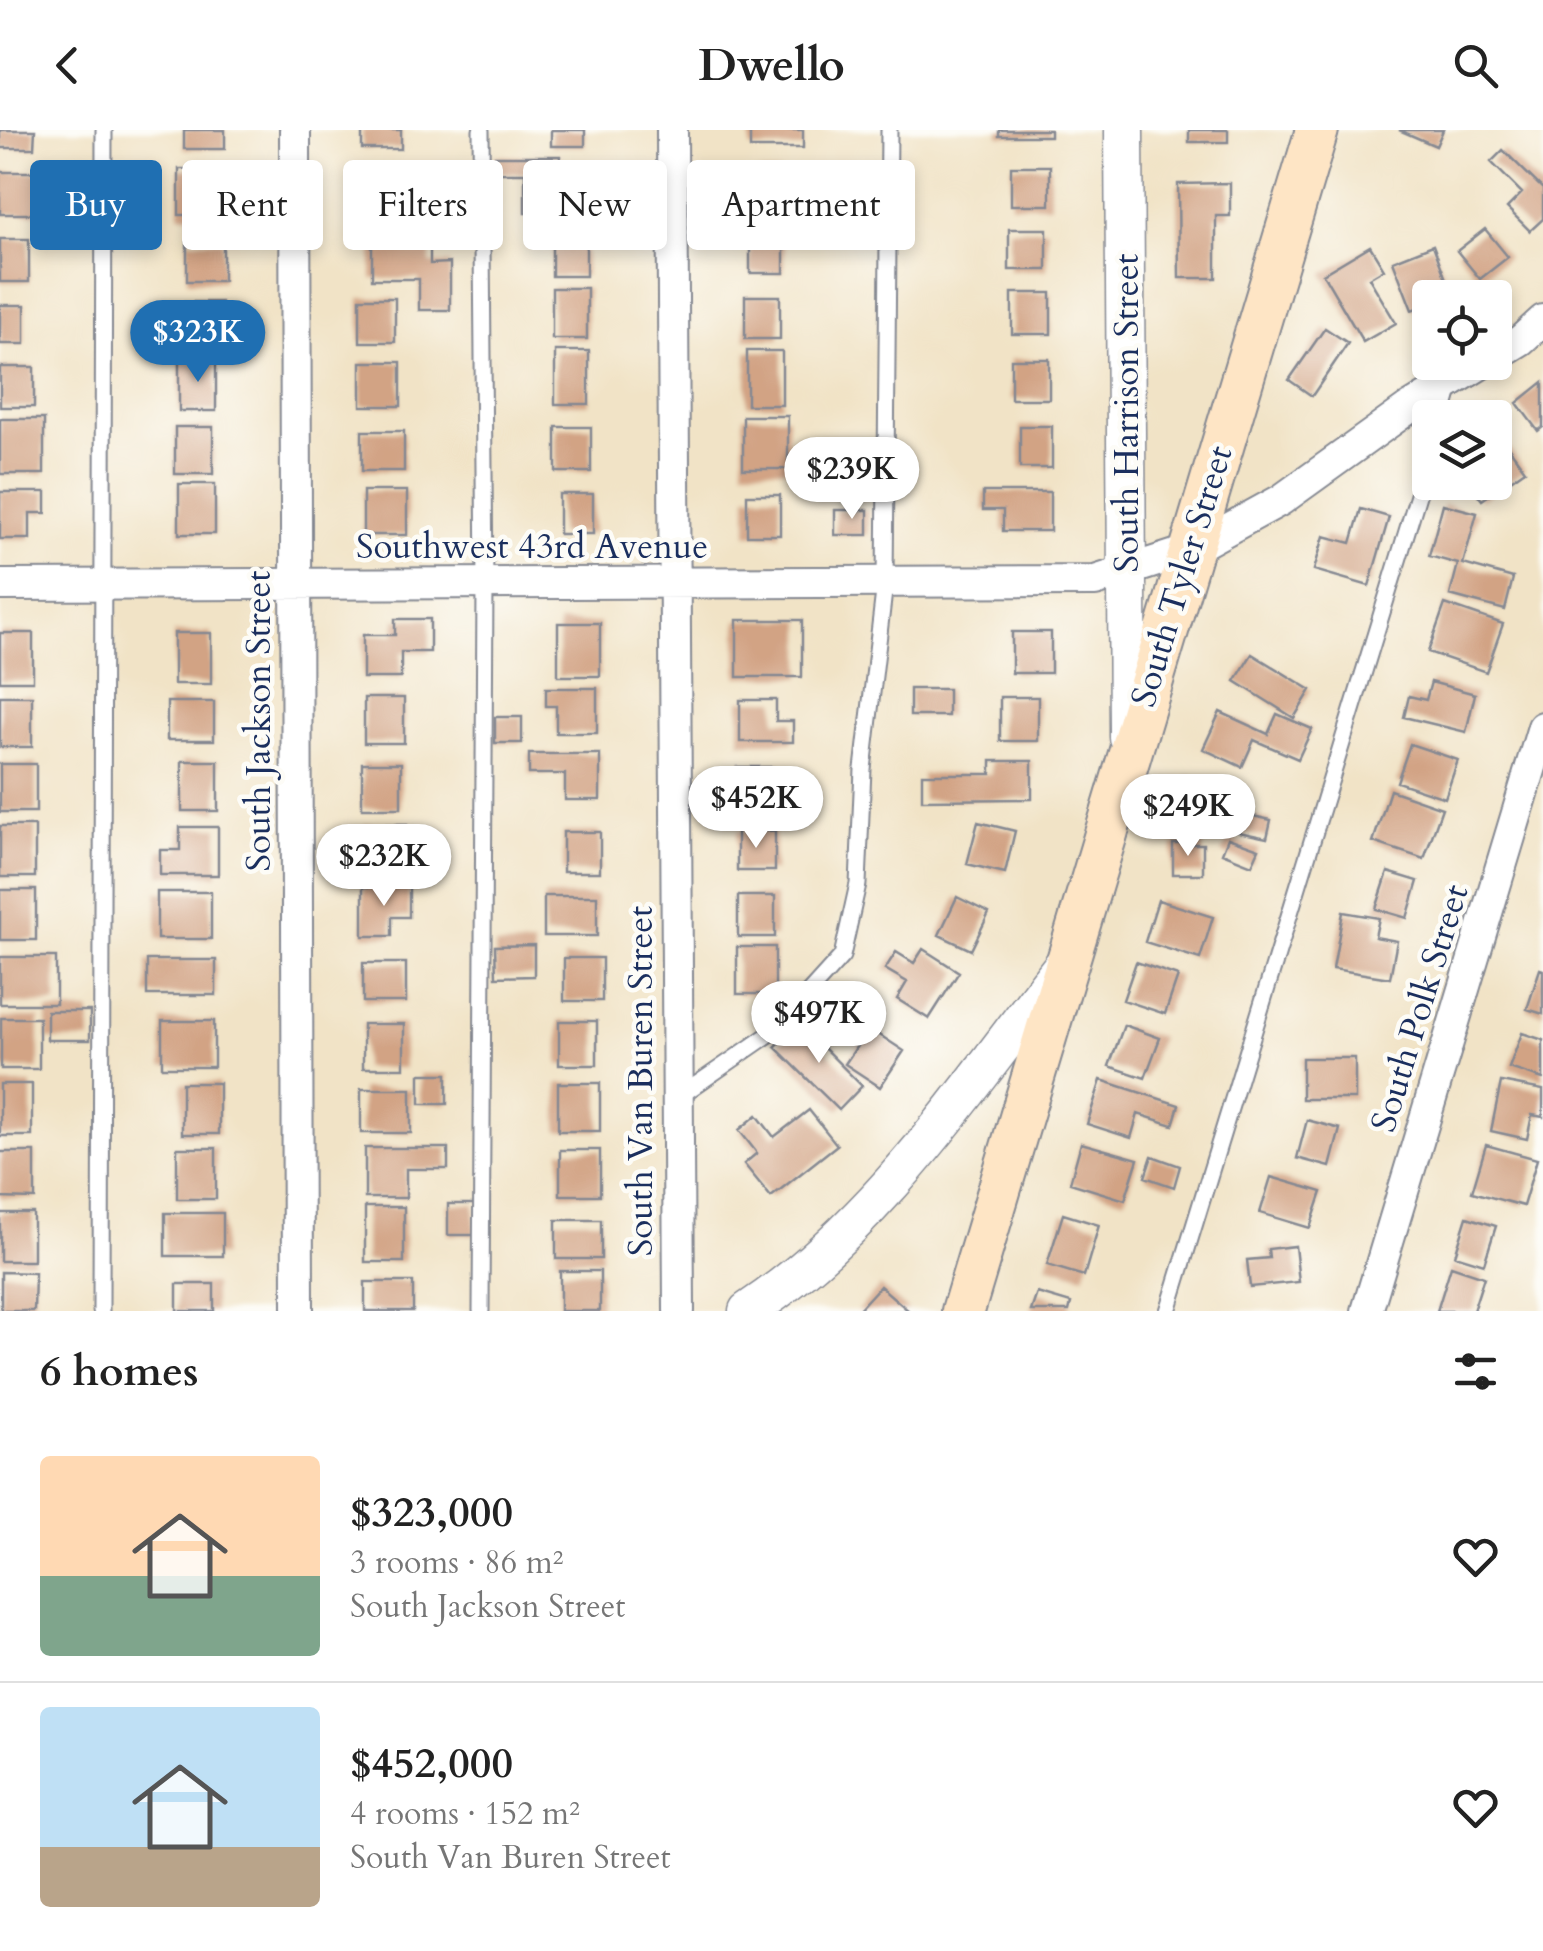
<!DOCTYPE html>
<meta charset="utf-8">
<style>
:root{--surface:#fff;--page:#f6f6f6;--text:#222;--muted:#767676;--line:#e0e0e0;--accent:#1f6fb2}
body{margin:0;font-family:Cardo,serif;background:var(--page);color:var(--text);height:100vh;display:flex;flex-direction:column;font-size:38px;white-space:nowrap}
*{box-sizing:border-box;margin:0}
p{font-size:32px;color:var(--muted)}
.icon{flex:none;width:55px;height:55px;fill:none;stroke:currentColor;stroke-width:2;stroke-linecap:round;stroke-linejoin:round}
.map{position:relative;height:1181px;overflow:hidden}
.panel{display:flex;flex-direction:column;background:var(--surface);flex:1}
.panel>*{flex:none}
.banner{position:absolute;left:30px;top:30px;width:1000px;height:90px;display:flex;gap:20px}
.controls{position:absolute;left:1412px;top:150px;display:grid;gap:20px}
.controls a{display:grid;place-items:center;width:100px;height:100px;border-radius:10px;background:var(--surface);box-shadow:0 5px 15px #0003;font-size:50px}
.price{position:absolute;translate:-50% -85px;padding:0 22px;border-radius:35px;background:#fff;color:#222;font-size:32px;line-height:65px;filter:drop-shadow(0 2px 5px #0008)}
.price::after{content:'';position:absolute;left:50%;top:60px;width:30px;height:22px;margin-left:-15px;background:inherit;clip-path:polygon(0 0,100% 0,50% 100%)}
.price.current{background:var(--accent);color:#fff}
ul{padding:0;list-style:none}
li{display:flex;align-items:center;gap:30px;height:250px;padding:0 40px}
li+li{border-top:2px solid var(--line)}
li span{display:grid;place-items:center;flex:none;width:280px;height:200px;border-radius:10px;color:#555}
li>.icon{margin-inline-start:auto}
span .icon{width:120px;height:120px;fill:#fffc;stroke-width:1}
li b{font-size:42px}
h2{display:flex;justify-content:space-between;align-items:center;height:120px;padding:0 40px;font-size:42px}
.tag{padding:0 35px;border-radius:10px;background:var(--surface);box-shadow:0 5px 15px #0003;font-size:35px;line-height:90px}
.tag.current{background:var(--accent);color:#fff}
header{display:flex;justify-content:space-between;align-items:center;height:130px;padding:0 40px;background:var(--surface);font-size:45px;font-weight:700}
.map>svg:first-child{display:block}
.building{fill:#d2a384}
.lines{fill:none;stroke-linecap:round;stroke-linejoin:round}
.service-casing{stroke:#868992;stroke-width:19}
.minor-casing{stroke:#868992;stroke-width:34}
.tertiary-casing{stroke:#868992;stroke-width:41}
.secondary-casing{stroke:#868992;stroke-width:46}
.service{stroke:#fff;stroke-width:15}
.minor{stroke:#fff;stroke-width:30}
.tertiary{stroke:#fff;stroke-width:38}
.secondary{stroke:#fee5c5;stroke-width:42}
.labels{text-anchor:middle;stroke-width:9;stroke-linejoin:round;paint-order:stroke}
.street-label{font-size:35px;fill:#1b2f5e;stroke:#fdfcf7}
</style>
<header><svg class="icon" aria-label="back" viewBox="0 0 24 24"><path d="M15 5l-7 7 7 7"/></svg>Dwello<svg class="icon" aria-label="search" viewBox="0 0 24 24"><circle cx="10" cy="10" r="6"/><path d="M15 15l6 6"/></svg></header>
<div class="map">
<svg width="1543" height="1181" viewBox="0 0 1543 1181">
<rect width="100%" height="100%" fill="#fdfcf7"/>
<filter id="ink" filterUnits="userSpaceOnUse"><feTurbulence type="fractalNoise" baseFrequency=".01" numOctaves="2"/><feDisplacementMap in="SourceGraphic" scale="20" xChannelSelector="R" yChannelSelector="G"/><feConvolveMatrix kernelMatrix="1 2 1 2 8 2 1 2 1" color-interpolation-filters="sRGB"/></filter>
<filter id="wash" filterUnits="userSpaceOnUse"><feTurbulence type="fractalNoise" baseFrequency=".0048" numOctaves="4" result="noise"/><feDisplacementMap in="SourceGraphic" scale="40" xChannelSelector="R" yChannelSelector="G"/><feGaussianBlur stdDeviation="2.25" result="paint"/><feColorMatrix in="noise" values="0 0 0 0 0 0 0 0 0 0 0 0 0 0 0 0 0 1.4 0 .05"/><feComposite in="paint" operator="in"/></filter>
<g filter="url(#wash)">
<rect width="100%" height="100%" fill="#f1e3c6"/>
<g id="blocks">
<path class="building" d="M0,0H35L34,18H0Z
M184,0H225V19H184Z
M362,0H401V19H362Z
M551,0H585V16H551Z
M750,0H803V18H750Z
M999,0H1050V6H999Z
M1189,0H1228V12H1189Z
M1399,0H1443L1436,16Z
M1503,20L1543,59V89L1530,101L1507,78L1522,63L1491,32Z
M495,26H560V43H586V83H525V43H495Z
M1011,36H1050V75H1011Z
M179,39H219V85H179Z
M362,41H401V83H362Z
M0,42H44V84H0Z
M749,42H783V82H749Z
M1230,53V86H1216V148H1179L1178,54Z
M393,92H430V134L450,133V180H419V149H372V108L393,107Z
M1009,99H1047V140H1009Z
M1485,99L1508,127L1480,149L1457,121Z
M552,104H586V146H552Z
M750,106H784V143H750Z
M0,109H29V152H0Z
M187,111H223V151H187Z
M1433,115L1452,165L1430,168V173L1412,180L1393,131Z
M1370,116L1384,139L1369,148L1396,193L1363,212L1323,144Z
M552,158H587V209H552Z
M1012,163H1051V204H1012Z
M745,166H780V209H745Z
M360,168H395V212H360Z
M184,172H221V215H184Z
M0,175H25V214H0Z
M1325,198L1348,213L1312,266L1289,250Z
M555,221H589V274H555Z
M747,221H782V275H747Z
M179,229H216V281H179Z
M1011,229H1049V269H1011Z
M361,232H401V276H361Z
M0,237H34V277H0Z
M1543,252V297L1538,301L1517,273Z
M743,286H788V339H743Z
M0,289H44V344H0Z
M1020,296H1052V338H1020Z
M175,297H213V344H175Z
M556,297H591V342H556Z
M362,301H404V341H362Z
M1504,311L1525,340L1482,370L1468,352H1495V317Z
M179,354H215V404H179Z
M363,361H407V405H363Z
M0,362H46V383H30V409H0Z
M983,362H1050V401H1003V380H983Z
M559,364H593V404H559Z
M747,365H780V405H747Z
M1443,374L1477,383L1463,434L1513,448L1505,480L1450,465L1458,434L1429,426Z
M1361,379L1389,387L1369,456L1314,440L1324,406L1351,413Z
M835,380H868V405H835Z
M1445,474L1503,494L1486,542L1428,522Z
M395,489H430V522H401V548H363V505H395Z
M737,490H802V547H737Z
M558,493H600V546H558Z
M1012,502H1051V543H1012Z
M0,503H33V551H0Z
M174,503H211V554H174Z
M1252,524L1311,560L1294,588L1235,551Z
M1431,552L1475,564L1466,602L1404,587L1409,566L1426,570Z
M546,558H597V603H556V576H546Z
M910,559H948V586H910Z
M0,566H32V617H0Z
M1000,567H1038V611H1000Z
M364,568H404V613H364Z
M740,570H776V591H793V612H740Z
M167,572H214V610H167Z
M1220,582L1268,604L1277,584L1312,599L1298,629L1254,610L1242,637L1203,619Z
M495,587H522V613H495Z
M1410,614L1458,630L1445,668L1397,652Z
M529,624H600V670H565V644H529Z
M182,631H218V681H182Z
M991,631H1032V669L922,670V644H991Z
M362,633H401V678H362Z
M0,634H36V682H0Z
M737,637H774V678H737Z
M1187,646L1236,656L1230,681L1271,690L1267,708L1178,689Z
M1390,660L1442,678L1424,729L1373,712Z
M978,692L1015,701L1005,743L967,734Z
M365,694H407V742H365Z
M0,696H35V747H0Z
M180,697H218V745H160V720H180Z
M737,701H775V741H737Z
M563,702H600V742H563Z
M1228,708L1259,719L1252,735L1222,723Z
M1173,714H1203V744H1173Z
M1388,742L1418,751L1407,788L1376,779Z
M363,757H409V787H392V806H363Z
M0,760H36V810H0Z
M157,762H211V809H157Z
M544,766H597V806H544Z
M738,766H775V807H738Z
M957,767L989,783L971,820L939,805Z
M1158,770L1213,787L1200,829L1145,812Z
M1343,782L1379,788L1375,807L1397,811L1390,848L1333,839Z
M534,815V846L496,847L495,816Z
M737,817H775V864H737Z
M923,819L959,842L929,889L897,869L907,852L885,839L896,822L914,833Z
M0,827H56V874H0Z
M564,828H602V871H564Z
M147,830H216V865H147Z
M1136,832L1178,846L1165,884L1123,870Z
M363,833H406V872H363Z
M1540,839L1543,840V884L1527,879Z
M47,881H90V910H47Z
M1,888H39V939H1Z
M162,891H214V937H162Z
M559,891H597V935H559Z
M799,893L862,956L839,980L775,917Z
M363,894H404V938H363Z
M1124,895L1160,908L1145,948L1109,936Z
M869,898L904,921L880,957L845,934Z
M1522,903L1543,910V949L1509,938Z
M1302,928H1355V969H1302Z
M420,944H447V974H420Z
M1101,950L1179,975L1173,995L1138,984L1131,1008L1087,994Z
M1501,952L1543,960V987L1532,985L1527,1009L1491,1001Z
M182,953H219V1004H182Z
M558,953H600V1001H558Z
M0,954H32V1006H0Z
M361,959H411V1003H361Z
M809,980L837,1015L771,1067L744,1034L757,1023L739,1000L757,985L774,1007Z
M1307,990L1340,999L1330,1037L1297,1028Z
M1081,1013L1138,1029L1125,1070L1070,1053Z
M1486,1015L1537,1029L1523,1076L1472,1062Z
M177,1018H216V1069H177Z
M365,1018H448V1039H406V1068H365Z
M560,1020H600V1065H560Z
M0,1022H35V1069L0,1068Z
M1152,1026L1180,1036L1174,1057L1145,1047Z
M1271,1047L1322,1062L1310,1098L1260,1083Z
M448,1074H475V1105H448Z
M365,1077H404V1132H365Z
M0,1083H33V1131H0Z
M165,1083H223V1126H165Z
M1063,1084L1099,1095L1084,1146L1047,1135Z
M1467,1087L1496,1096L1484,1134L1455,1125Z
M556,1090H601V1129H556Z
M1295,1116L1299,1152L1250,1157L1247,1130L1269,1128L1268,1119Z
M1451,1136L1484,1147L1473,1181H1437Z
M560,1141H600V1181H560Z
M1,1142L35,1143L34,1181H1Z
M365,1152H413V1181H365Z
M177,1154H214V1181H177Z
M880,1156L909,1181H857Z
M1037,1163L1071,1173L1069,1181H1031Z"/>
</g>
</g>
<g filter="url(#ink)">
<use href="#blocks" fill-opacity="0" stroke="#868992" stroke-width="2.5"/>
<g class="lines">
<g class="service-casing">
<path id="service" d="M481,0L485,454L481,1181
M1442,288L1452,253
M677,968L774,901L842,826L858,754L863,639L885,453L889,0
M101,1181L104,0
M1168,1181L1430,326"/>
</g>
<g class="minor-casing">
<path id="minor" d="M295,0L298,1181
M672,0L679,1181
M1495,226L1521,210L1543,190
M0,455L1095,451L1188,421L1281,370L1409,278L1484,232
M1367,1181L1543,597"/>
</g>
<g class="tertiary-casing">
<path id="tertiary" d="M1124,0L1128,607
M748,1181C880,1093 968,957 1065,833"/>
</g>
<g class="secondary-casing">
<path id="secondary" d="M963,1181L1317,0"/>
</g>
<use href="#service" class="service"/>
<use href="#minor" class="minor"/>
<use href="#tertiary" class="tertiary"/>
<use href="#secondary" class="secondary"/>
</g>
</g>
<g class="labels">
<g class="street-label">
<text transform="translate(1126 283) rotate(-90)" y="12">South Harrison Street</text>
<text x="532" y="428">Southwest 43rd Avenue</text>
<text transform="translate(1181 446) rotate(-73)" y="12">South Tyler Street</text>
<text transform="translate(258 591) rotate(-90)" y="12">South Jackson Street</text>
<text transform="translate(1419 878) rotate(-73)" y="12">South Polk Street</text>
<text transform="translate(640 951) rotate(-90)" y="12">South Van Buren Street</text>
</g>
</g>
</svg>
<div class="controls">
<a><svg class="icon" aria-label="locate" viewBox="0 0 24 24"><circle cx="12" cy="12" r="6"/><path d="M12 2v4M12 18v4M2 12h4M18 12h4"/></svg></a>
<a><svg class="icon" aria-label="layers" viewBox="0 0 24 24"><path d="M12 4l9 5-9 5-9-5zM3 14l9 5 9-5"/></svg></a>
</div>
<b class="price current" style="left:198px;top:255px">$323K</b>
<b class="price" style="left:852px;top:392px">$239K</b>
<b class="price" style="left:756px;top:721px">$452K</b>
<b class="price" style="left:1188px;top:729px">$249K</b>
<b class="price" style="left:384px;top:779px">$232K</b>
<b class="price" style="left:819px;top:936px">$497K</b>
<div class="banner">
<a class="tag current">Buy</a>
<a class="tag">Rent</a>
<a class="tag">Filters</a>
<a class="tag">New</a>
<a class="tag">Apartment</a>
</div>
</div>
<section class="panel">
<h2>6 homes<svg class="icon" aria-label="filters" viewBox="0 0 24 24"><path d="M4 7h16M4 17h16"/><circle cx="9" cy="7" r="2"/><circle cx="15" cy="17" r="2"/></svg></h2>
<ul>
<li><span style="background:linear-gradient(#ffd9b3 60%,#7fa58c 0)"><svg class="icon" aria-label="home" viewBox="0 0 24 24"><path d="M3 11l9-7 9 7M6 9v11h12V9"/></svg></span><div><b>$323,000</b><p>3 rooms · 86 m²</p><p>South Jackson Street</p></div><svg class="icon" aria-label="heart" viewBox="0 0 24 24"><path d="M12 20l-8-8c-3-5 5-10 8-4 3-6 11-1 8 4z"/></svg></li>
<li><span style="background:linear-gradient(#bfe0f5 70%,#b9a48a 0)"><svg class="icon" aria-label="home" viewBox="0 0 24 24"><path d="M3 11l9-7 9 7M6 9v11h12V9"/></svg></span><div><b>$452,000</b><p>4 rooms · 152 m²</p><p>South Van Buren Street</p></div><svg class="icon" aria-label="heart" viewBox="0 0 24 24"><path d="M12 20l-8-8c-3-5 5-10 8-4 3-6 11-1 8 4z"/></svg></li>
</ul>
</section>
